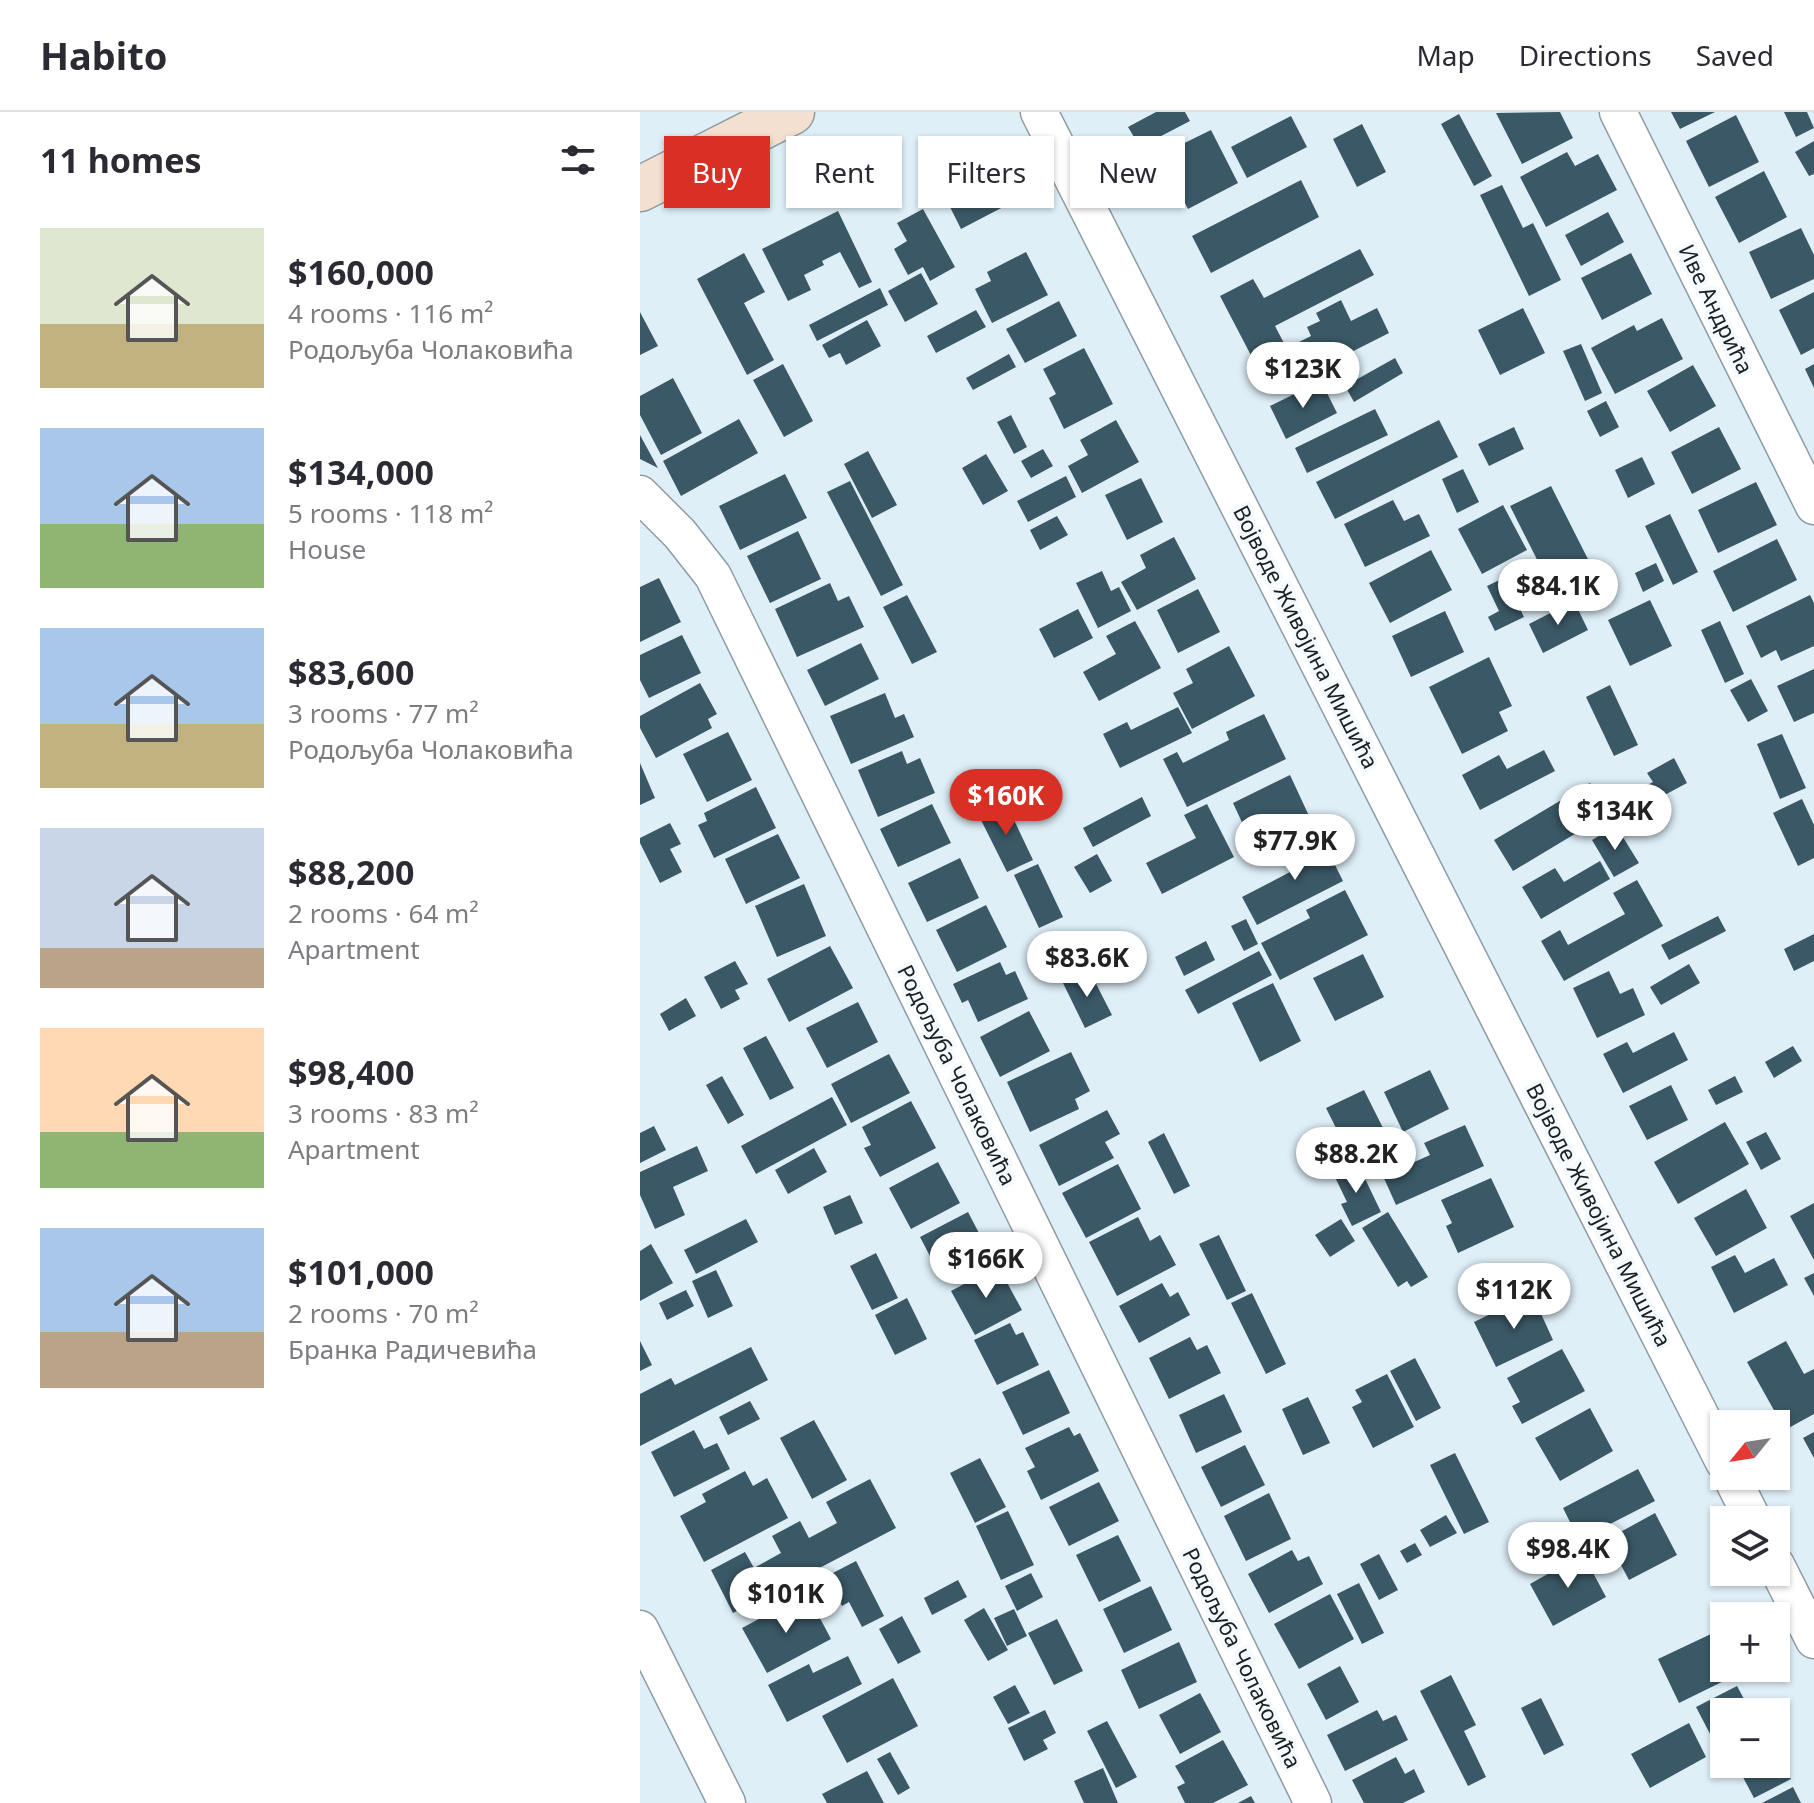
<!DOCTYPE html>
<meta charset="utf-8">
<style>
:root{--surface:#fff;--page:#f7f7f7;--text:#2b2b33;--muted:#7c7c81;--line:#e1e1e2;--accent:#d93025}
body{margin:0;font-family:"Noto Sans",sans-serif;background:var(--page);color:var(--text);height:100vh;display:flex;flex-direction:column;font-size:30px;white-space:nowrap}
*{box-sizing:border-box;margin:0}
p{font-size:26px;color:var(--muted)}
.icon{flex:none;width:44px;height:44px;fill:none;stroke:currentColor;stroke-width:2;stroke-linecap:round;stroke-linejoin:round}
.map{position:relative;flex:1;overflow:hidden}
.panel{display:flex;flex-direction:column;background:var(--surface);width:640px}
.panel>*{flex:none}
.hud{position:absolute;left:24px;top:24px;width:760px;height:72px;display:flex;gap:16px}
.needle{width:52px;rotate:240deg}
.tools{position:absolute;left:1070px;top:1298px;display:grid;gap:16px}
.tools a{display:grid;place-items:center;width:80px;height:80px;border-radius:0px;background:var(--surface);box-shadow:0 2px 6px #0004;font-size:40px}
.price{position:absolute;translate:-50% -68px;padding:0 18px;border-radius:28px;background:#fff;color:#222;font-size:26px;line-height:52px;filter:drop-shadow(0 2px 4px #0008)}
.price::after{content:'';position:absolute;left:50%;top:48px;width:24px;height:18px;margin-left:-12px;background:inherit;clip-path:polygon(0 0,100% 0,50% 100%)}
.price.on{background:var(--accent);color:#fff}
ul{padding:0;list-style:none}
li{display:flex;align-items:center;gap:24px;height:200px;padding:0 40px}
li span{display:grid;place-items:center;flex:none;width:224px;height:160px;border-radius:0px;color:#555}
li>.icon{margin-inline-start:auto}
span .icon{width:96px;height:96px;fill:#fffc;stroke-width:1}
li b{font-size:34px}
h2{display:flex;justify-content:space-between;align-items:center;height:96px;padding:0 40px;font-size:34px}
.chip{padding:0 28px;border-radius:0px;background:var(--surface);box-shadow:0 2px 6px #0004;font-size:28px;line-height:72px}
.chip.on{background:var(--accent);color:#fff}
header{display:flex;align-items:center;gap:48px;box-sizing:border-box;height:112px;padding:0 40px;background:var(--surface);border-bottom:2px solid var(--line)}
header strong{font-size:38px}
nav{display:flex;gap:44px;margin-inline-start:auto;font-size:28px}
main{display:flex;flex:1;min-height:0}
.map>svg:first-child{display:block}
.building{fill:#3b5866}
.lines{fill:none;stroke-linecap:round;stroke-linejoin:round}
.street-casing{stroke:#8d9ca3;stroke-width:39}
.secondary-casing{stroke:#8d9ca3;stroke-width:47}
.street{stroke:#fff;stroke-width:36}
.secondary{stroke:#f4e0d1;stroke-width:44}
.labels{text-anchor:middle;stroke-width:8;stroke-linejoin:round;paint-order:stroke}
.street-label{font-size:22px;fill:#1a2022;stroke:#f4fafd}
</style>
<header>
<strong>Habito</strong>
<nav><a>Map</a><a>Directions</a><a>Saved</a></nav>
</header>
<main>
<section class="panel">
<h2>11 homes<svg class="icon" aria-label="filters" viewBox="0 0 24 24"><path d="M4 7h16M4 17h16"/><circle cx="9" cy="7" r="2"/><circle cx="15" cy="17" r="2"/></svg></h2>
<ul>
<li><span style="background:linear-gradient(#dfe7d0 60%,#c2b280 0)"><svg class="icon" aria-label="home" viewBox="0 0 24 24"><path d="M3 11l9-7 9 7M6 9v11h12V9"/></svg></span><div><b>$160,000</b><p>4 rooms · 116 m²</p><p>Родољуба Чолаковића</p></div></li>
<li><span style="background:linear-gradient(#a9c7e8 60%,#8fb573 0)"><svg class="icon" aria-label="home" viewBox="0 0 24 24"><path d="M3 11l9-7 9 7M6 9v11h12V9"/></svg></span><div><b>$134,000</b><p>5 rooms · 118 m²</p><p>House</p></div></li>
<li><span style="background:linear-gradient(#a9c7e8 60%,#c2b280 0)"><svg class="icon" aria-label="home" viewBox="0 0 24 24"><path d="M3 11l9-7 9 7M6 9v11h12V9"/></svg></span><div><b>$83,600</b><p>3 rooms · 77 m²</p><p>Родољуба Чолаковића</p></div></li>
<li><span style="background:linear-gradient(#c9d6e8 75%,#b9a48a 0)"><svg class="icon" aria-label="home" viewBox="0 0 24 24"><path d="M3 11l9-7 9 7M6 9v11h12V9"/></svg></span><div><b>$88,200</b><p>2 rooms · 64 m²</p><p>Apartment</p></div></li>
<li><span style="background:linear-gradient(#ffd9b3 65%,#8fb573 0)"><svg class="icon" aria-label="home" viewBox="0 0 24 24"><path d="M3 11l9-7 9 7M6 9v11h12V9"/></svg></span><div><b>$98,400</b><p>3 rooms · 83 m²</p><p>Apartment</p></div></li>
<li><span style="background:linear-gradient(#a9c7e8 65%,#b9a48a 0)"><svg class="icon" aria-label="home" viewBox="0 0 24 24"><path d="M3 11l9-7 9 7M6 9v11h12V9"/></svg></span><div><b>$101,000</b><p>2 rooms · 70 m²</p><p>Бранка Радичевића</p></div></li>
</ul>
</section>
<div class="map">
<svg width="1174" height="1691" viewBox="0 0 1174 1691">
<rect width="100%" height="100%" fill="#dfeff7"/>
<path class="building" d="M516,0H545L550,9L500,35L488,15Z
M920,0L933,26L882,52L856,1Z
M1031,0H1075L1040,17Z
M1144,0H1167L1174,16L1156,25Z
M819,2L852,64L834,74L801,12Z
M1096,3L1119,50L1069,75L1046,29Z
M651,4L667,35L607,66L591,35Z
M722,12L746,60L717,75L693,27Z
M571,18L598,71L548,97L520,43Z
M1174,29V62L1169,64L1155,40Z
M335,31L367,93L321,117L290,55Z
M927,40L935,54L958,42L977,78L906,115L880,65Z
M1124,59L1147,105L1099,131L1075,85Z
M661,68L679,105L571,161L552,124Z
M862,73L883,116L893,111L921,168L889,184L840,83Z
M283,97L315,155L290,169L283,155L268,163L254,137L267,129L257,111Z
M198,99L232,170L219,176L200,140L182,149L184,153L164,163L171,178L148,189L122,137Z
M968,100L984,130L941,154L925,123Z
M1161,116L1174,143V167L1131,187L1109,140Z
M720,137L734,163L635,214L659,260L628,276L580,184L613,167L624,186Z
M386,140L408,183L352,211L335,177L351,169L347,160Z
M104,141L125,180L104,191L134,248L107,263L57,167Z
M991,141L1012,182L962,208L941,166Z
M281,161L298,192L265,210L248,179Z
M240,176L248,193L177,229L169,213Z
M1174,180V236L1161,243L1139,198Z
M701,188L711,209L737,196L749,221L668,262L653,233L671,224L667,215L680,209L676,201Z
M419,189L437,224L385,251L366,217Z
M883,196L905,241L860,263L838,218Z
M336,198L346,215L296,241L287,224Z
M0,200L18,234L0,243Z
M1022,206L1043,247L975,282L951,236L994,213L997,219Z
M227,208L241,234L206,253L200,241L189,246L182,233Z
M941,232L962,281L945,289L923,239Z
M444,236L473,292L424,317L409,286L416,282L403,257Z
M369,242L376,255L333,278L326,266Z
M755,246L763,261L714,290L705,274Z
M143,252L173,309L144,325L113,268Z
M1174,252V276L1165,257Z
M1053,253L1076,294L1030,320L1007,279Z
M33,266L62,321L21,343L0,303V284Z
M681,269L697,301L646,327L630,294Z
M966,289L979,315L960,325L947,299Z
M735,297L748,323L667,361L655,336Z
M371,303L387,335L374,342L357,310Z
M99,307L118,341L41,384L23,349Z
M476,308L499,350L442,381L428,354L448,343L440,328Z
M799,308L818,345L695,407L676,370Z
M874,315L884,337L849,354L838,332Z
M1079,315L1101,357L1052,382L1031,340Z
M0,323L18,356L0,347Z
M403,337L413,354L391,366L381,349Z
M228,339L257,393L232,406L204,352Z
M346,342L368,379L343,393L322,356Z
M1002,345L1015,372L988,386L975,358Z
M823,357L839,390L817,401L802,367Z
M145,362L167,406L100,438L79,394Z
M426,364L436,385L388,410L377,389Z
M501,366L523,410L487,428L465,383Z
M210,369L263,473L241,484L187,380Z
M1116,370L1137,413L1078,441L1058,398Z
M911,374L958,467L917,487L870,394Z
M753,388L764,409L779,402L790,424L725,455L704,412Z
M863,393L887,438L842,462L818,417Z
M1030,402L1058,460L1033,473L1005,414Z
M417,404L428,423L400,438L390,418Z
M158,419L181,467L130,491L107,444Z
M534,425L556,467L497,498L481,470L506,456L500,443Z
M1137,427L1157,468L1093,500L1073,459Z
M791,438L812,478L750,511L729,471Z
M1016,451L1024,469L1003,480L995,461Z
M462,459L471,479L479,475L491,499L458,516L436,471Z
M876,460L886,480L875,486L884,505L855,519L848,505L859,499L847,474Z
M19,466L41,510L0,530V475Z
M190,471L198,489L209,484L224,515L157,545L135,497Z
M558,477L580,520L538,541L517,498Z
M267,483L297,540L272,552L243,495Z
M1170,483L1174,491V534L1141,549L1136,538L1121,546L1106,514Z
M1010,488L1032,534L990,554L968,508Z
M934,489L948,518L903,541L889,512Z
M438,497L453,526L414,546L399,517Z
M805,499L824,540L771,565L752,524Z
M495,509L521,556L459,589L443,560L476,542L466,524Z
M1080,509L1104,562L1085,571L1061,518Z
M42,523L61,561L9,586L0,568V543Z
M221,531L239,567L185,594L167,558Z
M589,534L615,584L552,617L533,581L553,571L546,557Z
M849,545L872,594L859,600L868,619L822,642L789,575Z
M1174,557V601L1154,610L1137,574Z
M1111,567L1128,599L1108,610L1090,578Z
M60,571L77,602L68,607L72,616L16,646L0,616V604Z
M970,573L998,633L974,644L946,585Z
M245,581L255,606L264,602L274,625L211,652L190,604Z
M538,595L552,621L480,656L463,622L487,610L491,618Z
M624,602L646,647L547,695L523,647L537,640L543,651L589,628L586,620Z
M88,620L112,668L67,690L43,642Z
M1142,622L1166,676L1140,687L1117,632Z
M904,638L915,659L840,698L822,663L859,643L867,657Z
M262,639L267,652L280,646L295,681L238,705L218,658Z
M1034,646L1047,671L1006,693L998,678L1013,670L1007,661Z
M0,651L15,686L0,693Z
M650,663L670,706L613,734L593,691Z
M950,671L968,702L873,759L854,728Z
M116,675L136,716L74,746L58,713L67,709L64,701Z
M502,685L511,704L453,735L443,716Z
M1162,687L1174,713V746L1158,754L1133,701Z
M365,689L393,748L367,760L338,702Z
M292,692L311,731L258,755L240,717Z
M567,692L594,745L522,782L506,751L556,726L544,703Z
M30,711L41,732L30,737L42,760L20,771L0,731V726Z
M976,714L999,751L974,765L952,728Z
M138,722L160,766L106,792L85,747Z
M681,725L703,769L617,813L602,785L650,760L643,745Z
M457,742L472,769L450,781L434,755Z
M320,746L339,786L287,810L268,771Z
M960,749L970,767L901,807L882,775L915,756L924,770Z
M398,752L423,805L399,816L374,763Z
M997,768L1023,814L924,869L901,829L920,818L928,833L985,802L973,781Z
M164,772L186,824L137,845L115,794Z
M705,778L728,823L640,868L621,831L670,806L666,798Z
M346,793L367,835L317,860L296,818Z
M1078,804L1086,819L1029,848L1021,833Z
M606,807L618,832L604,839L591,814Z
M1174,822V849L1154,859L1144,837Z
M566,829L575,848L544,864L535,845Z
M190,834L213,876L149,910L127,867Z
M619,839L632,863L558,902L545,878Z
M723,842L744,885L695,909L673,866Z
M95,849L108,872L95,878L100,887L81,897L64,865Z
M360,850L366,863L375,859L388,887L338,910L328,888L322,891L313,872Z
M1049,852L1060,871L1021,893L1010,875Z
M449,858L472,903L445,916L423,871Z
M969,859L980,882L993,876L1005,903L957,926L933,876Z
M633,871L661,929L620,950L592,891Z
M46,886L56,904L29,919L20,902Z
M218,890L238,930L187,956L166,916Z
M389,899L410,939L360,965L340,925Z
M1034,920L1048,948L983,981L963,942L987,930L993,941Z
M126,924L154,976L130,988L103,936Z
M1153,934L1162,949L1134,966L1125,950Z
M431,940L450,979L435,987L439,997L390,1020L367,970Z
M249,942L270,981L211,1011L191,972Z
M790,958L809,997L763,1020L744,980Z
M82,964L104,1003L88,1012L66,973Z
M1095,964L1103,980L1076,993L1068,978Z
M1031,973L1048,1008L1007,1028L989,994Z
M724,978L748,1026L687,1057L675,1034L699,1022L686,996Z
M192,985L207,1013L116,1062L101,1034Z
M271,989L296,1036L240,1065L224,1036L231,1033L222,1015Z
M467,998L480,1022L465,1030L474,1046L419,1074L399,1033Z
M1085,1010L1109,1052L1038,1092L1014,1050Z
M825,1013L844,1054L756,1093L743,1064L790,1043L784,1031Z
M14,1014L26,1038L0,1051V1021Z
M1126,1020L1141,1047L1121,1058L1106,1030Z
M524,1021L550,1074L534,1082L508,1030Z
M57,1034L68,1059L33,1075L45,1103L15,1117L0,1083V1060Z
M174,1036L187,1060L148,1082L135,1058Z
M298,1050L320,1091L271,1117L249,1076Z
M717,1050L741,1100L712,1114L701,1092L707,1090L693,1061Z
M478,1052L501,1097L446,1126L422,1081Z
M851,1066L874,1115L818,1141L806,1114L812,1111L801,1088Z
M1106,1077L1127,1116L1076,1144L1054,1106Z
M210,1083L223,1111L195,1123L183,1095Z
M1174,1091V1148L1150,1104Z
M328,1100L350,1142L302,1167L280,1125Z
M748,1100L788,1165L771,1175L767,1169L758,1175L722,1116Z
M498,1105L510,1129L520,1123L536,1153L477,1184L449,1130Z
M106,1107L118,1130L56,1162L44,1138Z
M701,1107L715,1129L690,1145L675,1123Z
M579,1123L606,1179L587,1188L559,1132Z
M11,1132L33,1171L0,1189V1139Z
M236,1141L258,1186L232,1198L210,1154Z
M1095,1143L1105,1161L1134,1146L1148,1173L1094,1201L1071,1155Z
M358,1154L382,1198L335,1223L311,1179Z
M76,1158L93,1194L68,1206L52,1169Z
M1174,1161V1184L1164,1166Z
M522,1171L530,1185L538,1180L550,1203L499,1231L479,1194Z
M46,1178L54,1194L27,1208L19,1191Z
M612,1181L646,1252L626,1262L591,1191Z
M892,1182L913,1228L856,1255L834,1210Z
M267,1186L287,1227L255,1243L235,1203Z
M370,1211L376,1223L383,1220L399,1253L357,1273L334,1228Z
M550,1225L557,1238L567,1233L581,1261L529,1287L509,1246Z
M0,1229L12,1253L0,1259Z
M1146,1229L1164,1262L1174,1257V1302L1145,1318L1107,1250Z
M111,1235L128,1268L0,1334V1282L31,1266L35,1273Z
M922,1237L945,1279L882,1312L872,1294L880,1290L867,1266Z
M775,1246L801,1296L776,1309L750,1259Z
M409,1258L430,1301L383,1323L362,1280Z
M747,1262L774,1315L733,1336L712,1295L722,1290L715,1278Z
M584,1282L602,1320L556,1341L539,1303Z
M668,1285L690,1331L663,1343L642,1297Z
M110,1289L120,1307L88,1323L79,1305Z
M950,1296L973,1339L920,1369L895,1326Z
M174,1308L207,1368L172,1387L140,1326Z
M429,1315L434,1324L440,1321L459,1359L401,1388L387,1359L395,1355L385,1336Z
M54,1318L64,1337L77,1331L90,1357L34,1385L11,1340Z
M1174,1320V1346L1163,1326Z
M605,1333L625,1373L581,1395L561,1355Z
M815,1341L849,1410L824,1422L790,1353Z
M340,1346L366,1395L335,1411L310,1361Z
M998,1357L1015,1389L939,1428L923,1396Z
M105,1359L113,1374L127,1366L148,1406L64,1450L40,1404L66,1390L62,1382Z
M230,1367L256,1416L93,1501L71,1458L105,1440L114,1456L141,1441L132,1424L160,1409L169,1426L197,1411L186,1390Z
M459,1370L479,1409L429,1434L409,1395Z
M629,1381L651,1427L606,1449L584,1404Z
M368,1399L394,1453L361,1468L336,1414Z
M1015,1401L1037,1443L989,1468L974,1440L982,1436L975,1423Z
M806,1403L817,1421L790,1435L780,1418Z
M478,1423L501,1469L459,1490L436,1443Z
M775,1431L782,1443L767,1451L760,1439Z
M652,1438L658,1449L669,1444L683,1472L629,1501L608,1462Z
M739,1442L758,1478L739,1488L720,1452Z
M943,1442L966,1485L913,1514L890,1472Z
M216,1449L244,1504L222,1515L209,1490L202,1494L187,1464Z
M391,1461L403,1485L377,1499L365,1474Z
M318,1468L327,1485L292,1503L284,1486Z
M719,1471L744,1521L722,1532L697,1482Z
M511,1474L532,1518L484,1541L463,1497Z
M690,1482L714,1527L659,1557L634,1512Z
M153,1489L159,1500L173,1493L191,1527L127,1561L102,1516Z
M344,1496L368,1538L348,1549L324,1508Z
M374,1497L387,1524L367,1534L354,1506Z
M262,1504L281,1540L258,1552L239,1517Z
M417,1507L443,1559L414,1573L388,1521Z
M1071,1522L1084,1548V1556H1088L1092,1565L1039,1591L1018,1547Z
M539,1530L557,1570L499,1597L481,1558Z
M208,1544L222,1572L147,1610L128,1573L169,1552L173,1561Z
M700,1554L719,1590L686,1608L667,1572Z
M811,1563L836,1613L824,1619L846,1665L828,1674L780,1579Z
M253,1566L278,1614L207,1651L182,1604Z
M375,1573L390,1601L368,1612L353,1585Z
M1097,1574L1111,1600H1084V1639L1080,1641L1056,1595Z
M560,1581L581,1620L540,1642L519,1603Z
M901,1586L924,1633L904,1643L881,1596Z
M405,1598L416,1621L403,1628L408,1637L384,1649L368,1616Z
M737,1598L743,1609L756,1603L768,1628L705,1659L687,1623Z
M467,1609L497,1665L476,1676L447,1619Z
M1049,1611L1066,1645L1010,1676L991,1642Z
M583,1628L608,1673L573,1691H545L537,1675L545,1671L535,1654Z
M1136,1637L1151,1667L1114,1686L1096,1652H1136Z
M250,1640L270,1676L258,1683L237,1647Z
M756,1645L765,1662L774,1657L785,1680L763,1691H724L712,1668Z
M463,1656L478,1691H444L434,1669Z
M227,1659L244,1691H187L182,1682Z
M1153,1675L1161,1691H1122Z
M611,1684L615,1691H598Z"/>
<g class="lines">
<g class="street-casing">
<path id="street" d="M399,0L1084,1350
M978,0L1174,394
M0,382L40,422L73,464L673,1691
M1091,1364L1113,1408
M1136,1453L1174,1528
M0,1517L87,1691"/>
</g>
<g class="secondary-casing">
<path id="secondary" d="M0,77L152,0"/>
</g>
<use href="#street" class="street"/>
<use href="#secondary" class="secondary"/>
</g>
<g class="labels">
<g class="street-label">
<text transform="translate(1076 197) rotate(64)" y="8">Иве Андрића</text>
<text transform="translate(666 525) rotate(63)" y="8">Војводе Живојина Мишића</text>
<text transform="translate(317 963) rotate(64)" y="8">Родољуба Чолаковића</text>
<text transform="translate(959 1103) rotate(63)" y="8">Војводе Живојина Мишића</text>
<text transform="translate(602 1546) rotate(64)" y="8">Родољуба Чолаковића</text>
</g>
</g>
</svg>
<div class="tools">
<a><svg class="needle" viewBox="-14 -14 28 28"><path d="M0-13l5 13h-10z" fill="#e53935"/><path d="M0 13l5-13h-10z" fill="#7c7c81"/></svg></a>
<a><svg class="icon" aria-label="layers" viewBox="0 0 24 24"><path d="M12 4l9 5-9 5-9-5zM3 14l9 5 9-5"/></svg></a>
<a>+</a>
<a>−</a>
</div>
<b class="price" style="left:663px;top:298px">$123K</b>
<b class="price" style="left:918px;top:515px">$84.1K</b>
<b class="price on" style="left:366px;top:725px">$160K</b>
<b class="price" style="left:975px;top:740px">$134K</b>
<b class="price" style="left:655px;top:770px">$77.9K</b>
<b class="price" style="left:447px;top:887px">$83.6K</b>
<b class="price" style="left:716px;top:1083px">$88.2K</b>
<b class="price" style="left:346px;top:1188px">$166K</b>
<b class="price" style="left:874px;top:1219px">$112K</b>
<b class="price" style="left:928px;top:1478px">$98.4K</b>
<b class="price" style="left:146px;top:1523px">$101K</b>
<div class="hud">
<a class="chip on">Buy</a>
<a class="chip">Rent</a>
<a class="chip">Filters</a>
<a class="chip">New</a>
</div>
</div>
</main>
